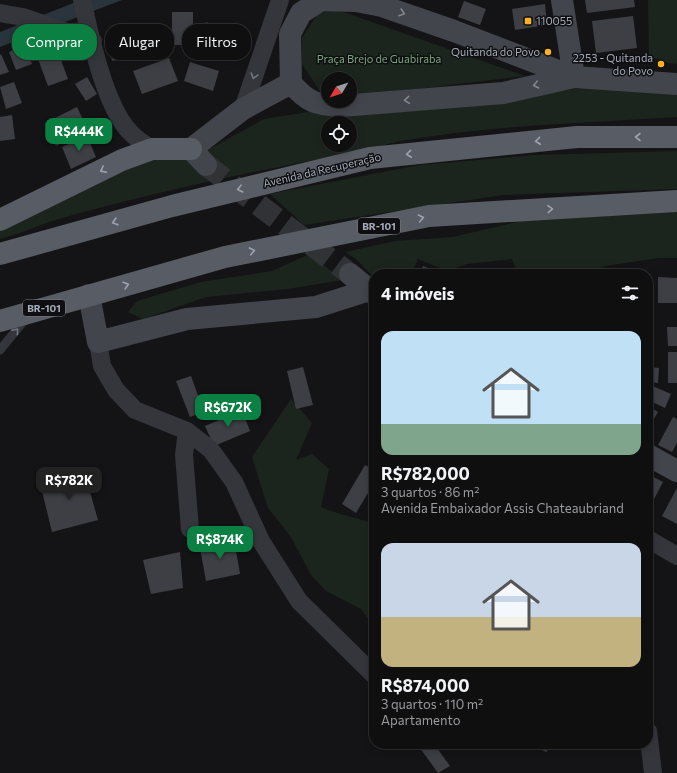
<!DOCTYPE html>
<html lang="pt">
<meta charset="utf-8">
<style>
:root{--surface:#0f0f10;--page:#1d1d1e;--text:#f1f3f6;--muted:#9b9c9f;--line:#2f2f30;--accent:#0b8043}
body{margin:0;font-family:Commissioner,sans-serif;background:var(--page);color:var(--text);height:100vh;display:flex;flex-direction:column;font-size:15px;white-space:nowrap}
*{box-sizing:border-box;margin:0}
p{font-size:13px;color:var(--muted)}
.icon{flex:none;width:22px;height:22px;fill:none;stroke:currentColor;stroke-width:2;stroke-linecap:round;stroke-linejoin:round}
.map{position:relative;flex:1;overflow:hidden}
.side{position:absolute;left:369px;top:269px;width:284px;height:480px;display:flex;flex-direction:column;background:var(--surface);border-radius:16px;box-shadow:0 2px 10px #0003,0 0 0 1px var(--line)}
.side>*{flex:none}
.banner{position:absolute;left:12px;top:24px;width:297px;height:36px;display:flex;gap:8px}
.needle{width:26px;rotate:231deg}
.tools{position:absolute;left:321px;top:72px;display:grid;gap:8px}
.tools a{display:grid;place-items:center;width:36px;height:36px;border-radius:50%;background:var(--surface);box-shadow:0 2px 10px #0003,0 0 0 1px var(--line);font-size:20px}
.price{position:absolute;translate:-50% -34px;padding:0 9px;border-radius:8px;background:var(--accent);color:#fff;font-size:13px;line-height:26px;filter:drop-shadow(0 1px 2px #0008)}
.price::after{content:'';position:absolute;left:50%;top:24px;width:12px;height:9px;margin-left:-6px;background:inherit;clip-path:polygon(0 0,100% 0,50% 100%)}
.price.active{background:#222;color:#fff}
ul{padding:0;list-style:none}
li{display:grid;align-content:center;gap:8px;height:212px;padding:0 12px}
li span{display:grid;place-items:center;height:124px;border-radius:12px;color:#555}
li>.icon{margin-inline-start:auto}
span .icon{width:72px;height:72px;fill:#fffc;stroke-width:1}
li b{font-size:17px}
h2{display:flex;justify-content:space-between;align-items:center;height:48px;padding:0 12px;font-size:17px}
.pill{padding:0 14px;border-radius:16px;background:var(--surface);box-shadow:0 2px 10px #0003,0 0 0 1px var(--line);font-size:14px;line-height:36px}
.pill.active{background:var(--accent);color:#fff}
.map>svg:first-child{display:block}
.green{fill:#1c251d;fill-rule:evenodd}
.water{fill:#29343c}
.building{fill:#3e3f44}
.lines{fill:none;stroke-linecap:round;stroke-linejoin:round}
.secondary-tunnel{stroke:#313236;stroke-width:22;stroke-dasharray:22 11;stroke-linecap:butt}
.service{stroke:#35363c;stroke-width:9}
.minor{stroke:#35363c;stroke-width:18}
.secondary{stroke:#43454c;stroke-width:22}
.trunk{stroke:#585c64;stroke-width:22}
.oneway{stroke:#828792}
.oneway2{stroke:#727680}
.oneway3{stroke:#9ca3b0}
.poi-dot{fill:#ffb124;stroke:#0f0f11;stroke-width:1.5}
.labels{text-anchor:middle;stroke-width:3;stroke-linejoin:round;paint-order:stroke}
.shield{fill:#0f0f11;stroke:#777c86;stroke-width:1}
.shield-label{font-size:10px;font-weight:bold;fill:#a4abb8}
.poi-label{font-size:11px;fill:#a4abb8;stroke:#0f0f11;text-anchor:end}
.park-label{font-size:11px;fill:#79a57b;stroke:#0f0f11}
.street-label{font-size:11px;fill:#a4abb8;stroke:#0f0f11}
</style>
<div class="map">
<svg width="677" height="773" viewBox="0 0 677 773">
<rect width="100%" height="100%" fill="#141416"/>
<path class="green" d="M648,0H677V64L668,63L649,56Z
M332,8L525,76L350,97V79H328V95L321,93L302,64V38L317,15Z
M576,89L677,90V117C585,123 492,125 401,141C385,144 369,150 353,153C268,168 183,186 99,208C82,212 66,217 49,222C32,228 17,235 0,239V225L123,163L177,154L195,157L264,119L327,109ZM328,123H350V145H328Z
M677,151V189L503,195L304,225L270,194L419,165L535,155Z
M677,212V258H659L605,266L595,274H518L512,259L467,264L447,271L418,259L411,274H374V278L356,259L345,252L395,241L453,237L521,221Z
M305,256L313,257L343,280L287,289L206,297L143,319L128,312L137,301L201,282L272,271Z
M291,399L312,423L296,460L312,454L329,469L321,507C338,515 357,517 374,524V627L361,609L326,591L311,575L291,537L268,508L252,457Z"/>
<path class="water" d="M81,0H122L0,47V32Z"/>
<path class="building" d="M585,0H634L635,7L587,13Z
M464,1L486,9L480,25L458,17Z
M545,4L547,25L515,30L512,9Z
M172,12H193V45H172Z
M633,16L637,48L596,53L592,21Z
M206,22L230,31L219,60L195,51Z
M160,23L163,40L142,44L144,55L112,61L107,35L140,29L139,26Z
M25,45L32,64L16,70L9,52Z
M58,52L68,79L48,86L38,59Z
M1,54L9,72L0,75V55Z
M169,58L178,81L142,94L133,71Z
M190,62L219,71L213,91L184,81Z
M87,77L97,94L86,101L75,84Z
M14,82L22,103L6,109L0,87Z
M77,107L88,130L56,146L45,123Z
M12,115L15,139L0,141V117Z
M87,136L96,157L71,169L62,147Z
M423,266L443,274H420Z
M658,277L677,278V303H658Z
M667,327H677V346H668Z
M668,352H677V383H668Z
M303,367L313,405L296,409L287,371Z
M648,367L659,368L658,383L648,382Z
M191,376L204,412L190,417L176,381Z
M648,384L671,394L665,408L648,400Z
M648,406L658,412L648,429Z
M242,410L250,431L214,446L205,426Z
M673,417L677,419V443L672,452L658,445Z
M365,465L374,470V483L356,513L342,504Z
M83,467L98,520L52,532L40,483Z
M648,474L663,482L652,503L648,501Z
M677,488V524L662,516Z
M234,539L240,574L206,581L200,548Z
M180,552L183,588L151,594L143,560Z
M425,744H434L450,766L438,773L420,748Z
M525,744H549L547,752Z"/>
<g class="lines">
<path class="secondary-tunnel" d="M206,165L350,274"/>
<path class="service" d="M0,350L27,317"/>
<path class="minor" d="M82,0C90,35 105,107 130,132C136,139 144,144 152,149
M0,13L23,17L93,41
M243,109L280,0
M98,342L102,366L116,390L135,410L187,431L211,450L234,482L261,541L299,601L374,675
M187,431L184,455L190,529
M648,539L677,556
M648,731L653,773"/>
<path class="secondary" d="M562,0L574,77
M291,83L290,34L301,13L321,0L356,1L382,6L454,31L574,77L677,84
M291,83C307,102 316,105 341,106L503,93L574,77
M206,165L191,149L243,109L291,83
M350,274L374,294
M89,295L98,342L187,319L316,307L369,290
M648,455L677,471"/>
<path class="trunk" d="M0,220L122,160L152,149H191
M0,254L172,206L370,158L577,137H677
M0,321L225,257L429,216L677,201"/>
</g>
<defs><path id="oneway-chevron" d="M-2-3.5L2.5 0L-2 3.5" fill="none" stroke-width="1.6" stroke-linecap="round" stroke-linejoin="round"/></defs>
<g class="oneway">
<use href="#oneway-chevron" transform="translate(402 13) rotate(19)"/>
<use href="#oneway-chevron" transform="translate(536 85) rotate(167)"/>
<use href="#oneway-chevron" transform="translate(407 100) rotate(175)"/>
</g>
<g class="oneway2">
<use href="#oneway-chevron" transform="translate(254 76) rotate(107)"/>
<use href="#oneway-chevron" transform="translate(16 331) rotate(-50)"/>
</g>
<g class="oneway3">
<use href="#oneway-chevron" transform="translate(638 137) rotate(180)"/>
<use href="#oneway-chevron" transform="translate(538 141) rotate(174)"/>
<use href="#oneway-chevron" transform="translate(409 154) rotate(174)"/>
<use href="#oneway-chevron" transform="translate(103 170) rotate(153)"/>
<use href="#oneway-chevron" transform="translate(240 189) rotate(166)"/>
<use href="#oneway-chevron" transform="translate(550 209) rotate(-3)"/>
<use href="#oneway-chevron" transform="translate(421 218) rotate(-11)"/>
<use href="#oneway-chevron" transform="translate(115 222) rotate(164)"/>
<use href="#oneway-chevron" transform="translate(252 251) rotate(-11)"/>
<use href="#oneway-chevron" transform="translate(126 285) rotate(-16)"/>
</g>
<g class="poi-dot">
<rect x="524" y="17" width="8" height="8" rx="2"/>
<circle cx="548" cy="52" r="4"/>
<circle cx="661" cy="64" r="4"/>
</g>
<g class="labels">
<g class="shield">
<rect x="358" y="218" width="42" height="16" rx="3"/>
<rect x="23" y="300" width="42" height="16" rx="3"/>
</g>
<g class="shield-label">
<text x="379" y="230">BR-101</text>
<text x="44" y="312">BR-101</text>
</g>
<g class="poi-label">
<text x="536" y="25" text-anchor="start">110055</text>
<text x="540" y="56">Quitanda do Povo</text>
<text x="653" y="62">2253 - Quitanda<tspan x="653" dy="13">do Povo</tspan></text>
</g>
<g class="park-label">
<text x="379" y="63">Praça Brejo de Guabiraba</text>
</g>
<g class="street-label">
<text transform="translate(322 170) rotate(-13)" y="4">Avenida da Recuperação</text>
</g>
</g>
</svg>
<div class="tools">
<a><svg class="needle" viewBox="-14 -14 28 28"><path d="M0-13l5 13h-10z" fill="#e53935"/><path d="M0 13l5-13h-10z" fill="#9b9c9f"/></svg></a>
<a><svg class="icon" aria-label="locate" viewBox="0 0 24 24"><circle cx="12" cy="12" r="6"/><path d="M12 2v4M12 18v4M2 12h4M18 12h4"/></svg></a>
</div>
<b class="price" style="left:79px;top:152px">R$444K</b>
<b class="price" style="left:228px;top:428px">R$672K</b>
<b class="price active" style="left:69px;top:501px">R$782K</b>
<b class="price" style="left:220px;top:560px">R$874K</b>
<div class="banner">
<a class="pill active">Comprar</a>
<a class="pill">Alugar</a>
<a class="pill">Filtros</a>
</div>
<section class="side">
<h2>4 imóveis<svg class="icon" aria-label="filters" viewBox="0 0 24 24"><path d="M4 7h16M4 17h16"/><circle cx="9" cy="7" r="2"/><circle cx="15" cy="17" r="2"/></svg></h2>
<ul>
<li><span style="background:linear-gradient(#bfe0f5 75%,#7fa58c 0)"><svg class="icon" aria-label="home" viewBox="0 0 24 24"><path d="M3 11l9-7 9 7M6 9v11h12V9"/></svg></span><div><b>R$782,000</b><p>3 quartos · 86 m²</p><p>Avenida Embaixador Assis Chateaubriand</p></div></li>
<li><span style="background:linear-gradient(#c9d6e8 60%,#c2b280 0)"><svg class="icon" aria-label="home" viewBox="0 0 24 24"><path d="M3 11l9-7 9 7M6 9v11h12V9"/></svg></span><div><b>R$874,000</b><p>3 quartos · 110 m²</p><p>Apartamento</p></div></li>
</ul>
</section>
</div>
